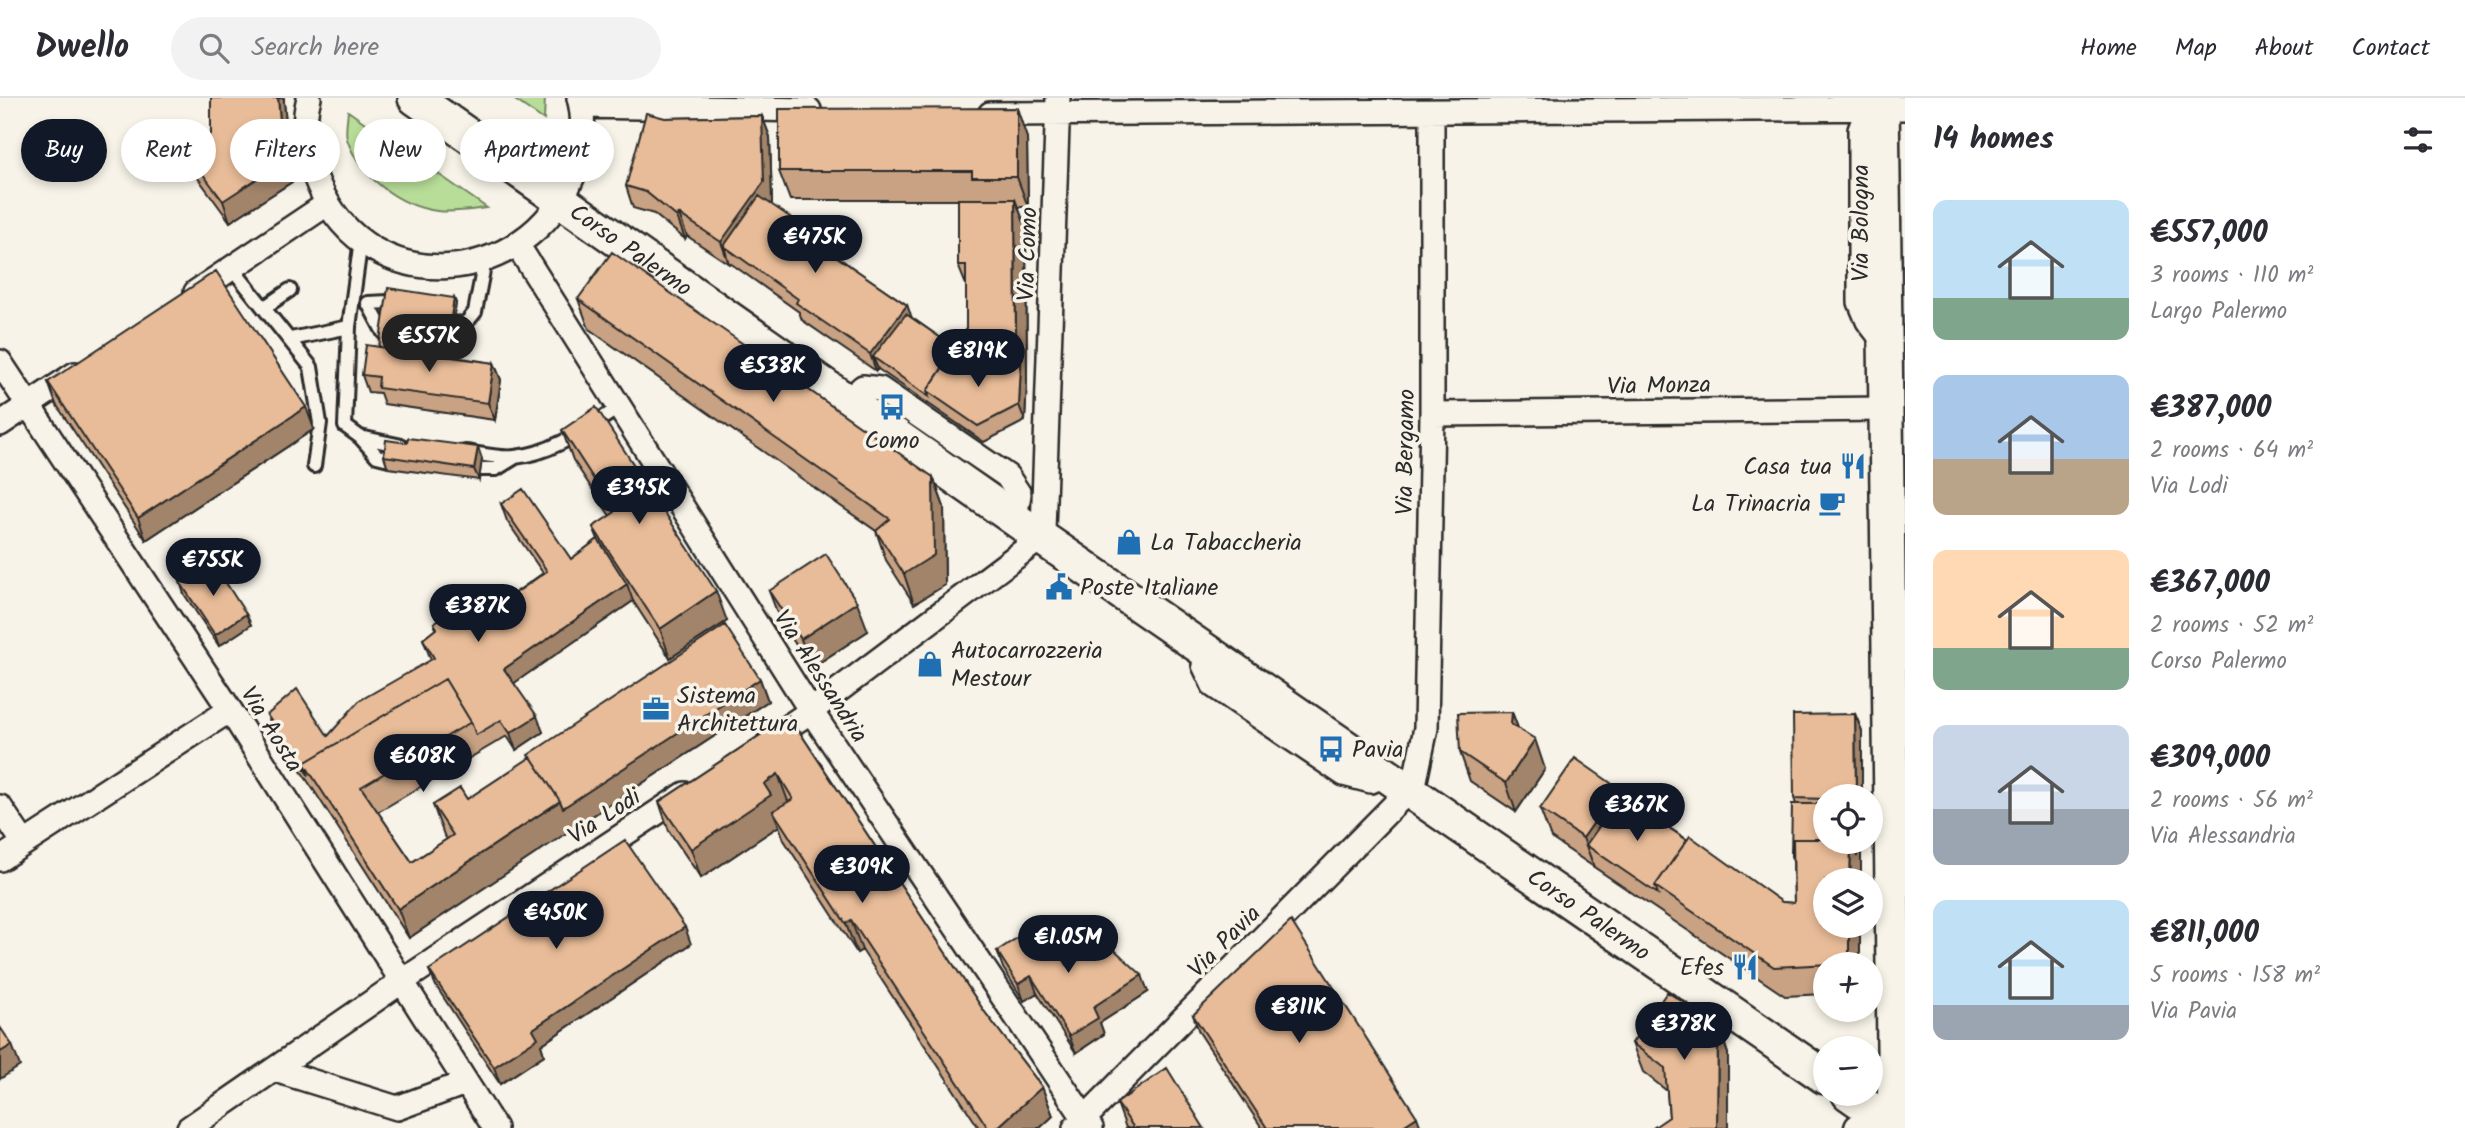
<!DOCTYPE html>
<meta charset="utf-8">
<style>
:root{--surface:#fff;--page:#f2f2f3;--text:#2b2b33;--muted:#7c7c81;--line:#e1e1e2;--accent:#111827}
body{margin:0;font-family:Kalam,sans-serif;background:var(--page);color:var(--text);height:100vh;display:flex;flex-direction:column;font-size:26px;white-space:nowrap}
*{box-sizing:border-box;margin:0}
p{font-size:23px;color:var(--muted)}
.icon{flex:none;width:38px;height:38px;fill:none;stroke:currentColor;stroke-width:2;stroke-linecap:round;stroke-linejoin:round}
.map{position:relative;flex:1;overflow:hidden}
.details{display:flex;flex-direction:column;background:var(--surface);width:560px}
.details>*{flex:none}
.top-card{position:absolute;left:21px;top:21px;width:665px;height:63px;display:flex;gap:14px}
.controls{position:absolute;left:1813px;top:686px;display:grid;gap:14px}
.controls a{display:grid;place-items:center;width:70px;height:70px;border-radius:50%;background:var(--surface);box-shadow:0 4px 10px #0003;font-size:35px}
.price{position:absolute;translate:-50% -60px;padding:0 16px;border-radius:24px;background:var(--accent);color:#fff;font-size:23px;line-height:46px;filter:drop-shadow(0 2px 4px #0008)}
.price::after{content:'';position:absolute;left:50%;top:42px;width:21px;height:16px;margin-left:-10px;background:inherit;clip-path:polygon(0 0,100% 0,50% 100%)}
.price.active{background:#222;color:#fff}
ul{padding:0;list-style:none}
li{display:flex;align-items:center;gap:21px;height:175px;padding:0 28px}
li span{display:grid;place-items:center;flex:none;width:196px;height:140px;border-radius:14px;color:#555}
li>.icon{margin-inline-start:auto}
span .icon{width:84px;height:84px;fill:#fffc;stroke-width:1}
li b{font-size:30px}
h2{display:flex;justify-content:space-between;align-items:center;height:84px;padding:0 28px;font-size:30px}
.chip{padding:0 24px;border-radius:32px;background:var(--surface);box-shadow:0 4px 10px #0003;font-size:24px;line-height:63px}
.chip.active{background:var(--accent);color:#fff}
header{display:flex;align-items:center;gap:42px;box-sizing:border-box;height:98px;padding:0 35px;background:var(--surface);border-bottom:2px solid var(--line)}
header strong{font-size:33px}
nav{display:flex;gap:38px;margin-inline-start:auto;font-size:24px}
.search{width:490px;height:63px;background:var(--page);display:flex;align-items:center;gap:18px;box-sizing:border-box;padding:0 24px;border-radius:38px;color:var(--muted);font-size:26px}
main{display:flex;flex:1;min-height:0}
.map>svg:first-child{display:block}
.green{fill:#b8dd98;stroke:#728462;stroke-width:2}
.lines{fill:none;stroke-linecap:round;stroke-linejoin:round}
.service-casing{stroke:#2b2b2b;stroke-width:18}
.minor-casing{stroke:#2b2b2b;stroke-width:28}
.tertiary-casing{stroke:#2b2b2b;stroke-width:33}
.secondary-casing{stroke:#2b2b2b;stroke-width:38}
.service{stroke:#f7f3e8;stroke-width:12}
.minor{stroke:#f7f3e8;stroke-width:23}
.tertiary{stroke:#f7f3e8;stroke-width:28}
.secondary{stroke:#f7f3e8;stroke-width:33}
.wall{fill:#c8a283;stroke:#2b2b2b;stroke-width:2}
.shaded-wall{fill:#a2846a;stroke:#2b2b2b;stroke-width:2}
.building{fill:#e8bc98;stroke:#2b2b2b;stroke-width:2}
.labels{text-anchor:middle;stroke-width:7;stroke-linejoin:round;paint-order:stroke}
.street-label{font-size:24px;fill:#2b2b2b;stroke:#f7f3e8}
.poi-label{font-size:24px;fill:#2b2b2b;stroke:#f7f3e8;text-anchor:start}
</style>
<header>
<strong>Dwello</strong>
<div class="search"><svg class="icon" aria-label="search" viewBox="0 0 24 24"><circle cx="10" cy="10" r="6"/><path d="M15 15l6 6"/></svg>Search here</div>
<nav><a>Home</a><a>Map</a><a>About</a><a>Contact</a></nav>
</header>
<main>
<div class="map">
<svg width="1905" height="1030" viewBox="0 0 1905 1030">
<rect width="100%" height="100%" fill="#f7f3e8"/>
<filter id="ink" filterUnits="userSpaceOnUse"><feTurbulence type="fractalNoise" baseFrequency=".0143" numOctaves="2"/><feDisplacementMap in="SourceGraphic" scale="14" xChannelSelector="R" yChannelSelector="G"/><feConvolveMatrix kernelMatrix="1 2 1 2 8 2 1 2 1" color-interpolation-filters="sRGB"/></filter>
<g filter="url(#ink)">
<path class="green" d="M512,0H545L544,22Z
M348,13L487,110C471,112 453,115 437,113C399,108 359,78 347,41C345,33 347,22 348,13Z"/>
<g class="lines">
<g class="service-casing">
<path id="service" d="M361,142L349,229L345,328L360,339L402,348
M232,170L311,269L320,325L314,368
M265,209L290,192
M453,226L466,225L475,214L485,162
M384,235L368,205L389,204
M291,241L349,229
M450,244L466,225
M360,339L377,358L389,361
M465,354C481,356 500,361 515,359C554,355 588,329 620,309
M480,371H496L514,360"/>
</g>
<g class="minor-casing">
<path id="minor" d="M309,0C301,29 307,61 319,88C370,204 527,190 573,78C582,54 586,25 579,0
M1872,0L1860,32V204L1868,223L1885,245
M581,8L809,12
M990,16L1905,10
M518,148L811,613L1091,1030
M196,194L327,106
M0,264L230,612L495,1030
M847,303L863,289L880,291L1007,378L1019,396L1015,421
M1432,316L1886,311
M0,326L75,276
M1210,555L1204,567L1214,588L1344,676L1371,683L1387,676
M770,641L811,613L1034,445L1043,432L1058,0
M0,709L24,745
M0,761L230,612
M275,972L397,1010L465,985
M189,1030L401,884L685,696
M1075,1030L1414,687L1426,630L1432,316V14"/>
</g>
<g class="tertiary-casing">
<path id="tertiary" d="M1859,1030L1897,1006"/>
</g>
<g class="secondary-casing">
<g id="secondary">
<path id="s1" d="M415,0L1039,438L1825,979"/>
<path d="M1882,0L1895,1028"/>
<path d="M1849,996L1898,1030"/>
</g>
</g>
<use href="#service" class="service"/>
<use href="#minor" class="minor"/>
<use href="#tertiary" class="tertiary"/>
<use href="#secondary" class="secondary"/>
</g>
<path class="wall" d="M211,0H284V4L288,45L298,80L230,124L195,76L187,55L211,36Z
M762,18L770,39L772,105L771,107L834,149L837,159L907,207L911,219L951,247L954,257L971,267L966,254V187L958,167V102H790L779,73L1027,40L1028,109H1018L1026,130L1027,283L1025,323L984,344L878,271L876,273L802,222L799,214L730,165L729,166L687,138L685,141L654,116L633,110L626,88L665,20Z
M454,200L456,205L448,258L494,265L501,282L495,322L384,306L380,295L368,294L362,277L379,249Z
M578,201L933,379L944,409L945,487L914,506L886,462L876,433L589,231Z
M48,284L314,331L146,442L56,306Z
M562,332L727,523L670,560L633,503L514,585L543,634L516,652L507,638L378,714L412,764L447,741L444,737L433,707L467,701L760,581L768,603L571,732L409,840L315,694L274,633L267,617L328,638L431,562L423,541L436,531L434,525L474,524L543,475L507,423L501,406L571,461L598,441L593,429L610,418L573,362Z
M384,358L482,361L479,382L388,370Z
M180,484L246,516L251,527L219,548L184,496Z
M769,493L868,533L811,570L780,522Z
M1512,614L1518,630L1545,671L1516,714L1470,683L1460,654Z
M1855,616L1862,633V698H1825V744H1861V782H1825V828H1860V866H1825V896L1785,898L1551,740L1540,711L1621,698L1782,804L1794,805L1793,763L1791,758L1796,706L1794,700Z
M789,618L984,913L1042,989L1053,1018L1040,1030H979L862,852L857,855L784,742L779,728L701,780L669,733L659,704Z
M1058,840L1064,857L1062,858L1068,868L1148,894L1100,925L1104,936L1076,955L1037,895L1024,903L1003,870L997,853Z
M691,846L541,947L544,957L500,986L436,888L429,872Z
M1193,917L1421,1030H1262L1199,934Z
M1718,926L1728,956L1669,1019L1667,993L1643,974L1632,945Z
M1117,1005L1204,1030H1126Z"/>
<path class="shaded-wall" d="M278,0H284V4L288,45L298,80L230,124L223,103L280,23Z
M1017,10L1027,40L1028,109L1017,79Z
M762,18L770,39L772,105L736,157L724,148L729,166L721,144Z
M1015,101L1026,130L1027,283L1025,323L1019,307L1021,266L1016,253Z
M679,116L687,138L685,141L677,119Z
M834,149L840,166L830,154Z
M454,200L456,205L445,274L443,268Z
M907,207L913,223L873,259L878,271L876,273L870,256Z
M951,247L955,259L949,266L945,255Z
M494,265L501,282L495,322L488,305Z
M306,309L314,331L146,442L138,420Z
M478,349L482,361L479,382L474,371Z
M933,379L944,409L945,487L914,506L904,476Z
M627,486L633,503L510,588L504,571Z
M716,493L727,523L670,560L660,531Z
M857,504L868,533L811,570L801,541Z
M246,516L251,527L219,548L215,537Z
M760,581L768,603L571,732L409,840L398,811L560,703Z
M1512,614L1523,644L1511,626Z
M1855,616L1862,633V698H1856Z
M537,618L543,634L516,652L510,635Z
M1535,641L1545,671L1516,714L1506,685Z
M778,676L789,706L773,713L779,728L701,780L691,751L764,686Z
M1618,690L1629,719L1586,747L1594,769L1583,740Z
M1851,744H1861V782H1850Z
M851,822L862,852L857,855L846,826Z
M1849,828H1860V866H1849Z
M685,829L691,846L541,947L544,957L500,986L494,969L533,931Z
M1142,877L1148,894L1100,925L1104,936L1076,955L1069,938L1093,909Z
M1031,878L1037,895L1024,903L1018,886Z
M1718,926L1728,956V1030H1717Z
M12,947L20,968L0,981V954Z
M1042,989L1053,1018L1040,1030H997Z
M1417,1019L1421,1030H1400Z"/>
<path class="building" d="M211,0H278L280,23L290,59L223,103L187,55L211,36Z
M1017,10V79H972V73H779V11Z
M646,15L665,20L762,18L764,84L721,144L679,116L677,119L646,94L626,88Z
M759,98L834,149L830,154L907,207L870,256L796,205L798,201L724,148Z
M958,101H1015L1016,253L966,254V167H958Z
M612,154L933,379L934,457L904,476L876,433L890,421L578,201Z
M216,173L306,309L138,420L48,284Z
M388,190L454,200L445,258L379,249Z
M906,216L951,247L945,255L950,258L927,293L929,299L873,259Z
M366,247L494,265L488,305L378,290L379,279L362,277Z
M952,256L971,267L1021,266L1019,307L978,328L927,293Z
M596,309L716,493L660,531L593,429L615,414L562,332Z
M408,340L478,349L474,371L384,358L386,342L407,345Z
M523,391L571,461L598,441L627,486L504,571L537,618L510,635L501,622L476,637L471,624L445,581L304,665L309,678L267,617L297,591L328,638L359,603L434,560L423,541L437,530L434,525L461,505L474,524L547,473L501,406Z
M826,456L857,504L801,541L769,493Z
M212,463L246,516L215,537L180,484Z
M725,527L760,581L563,710L560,703L531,659H529L528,657Z
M445,581L471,624L361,689L412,764L453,737L433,707L460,690L467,701L531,659L560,703L398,811L304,665Z
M1512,614L1511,626L1535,641L1506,685L1460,654L1458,615Z
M1855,616L1856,698H1825V701L1794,700L1793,617Z
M789,618L984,913L1042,989L997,1030H988L851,822L846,826L773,713L793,701L778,676L764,686L771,697L691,751L659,704Z
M1575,660L1618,690L1583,740L1540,711Z
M1621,698L1687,742L1655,788L1658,796L1586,747Z
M1792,706H1825V741H1793V758H1791Z
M1690,738L1782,804L1794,805L1793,741H1825V744H1851L1850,782H1825V828H1849V865L1774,869L1655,788Z
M625,742L685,829L533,931L538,940L494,969L429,872Z
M1852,744H1857V759Z
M1046,821L1058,840L1052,843L1068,868L1106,844L1142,877L1093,909L1098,920L1069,938L1031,878L1018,886L997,853Z
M1291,823L1417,1019L1400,1030H1267L1193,917Z
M1667,894L1718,926L1717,1030H1653L1669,1019L1665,970L1632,945Z
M0,929L12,947L0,954Z
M1167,970L1204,1030H1134L1117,1005Z"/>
</g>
<defs>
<g id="bus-bare" transform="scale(2.1)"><path d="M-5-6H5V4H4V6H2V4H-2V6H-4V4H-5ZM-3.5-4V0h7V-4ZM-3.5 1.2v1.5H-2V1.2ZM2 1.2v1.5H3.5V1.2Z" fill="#1f6fb2" stroke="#f7f3e8" stroke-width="2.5" paint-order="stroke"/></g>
<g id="restaurant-bare" transform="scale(2.1)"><path d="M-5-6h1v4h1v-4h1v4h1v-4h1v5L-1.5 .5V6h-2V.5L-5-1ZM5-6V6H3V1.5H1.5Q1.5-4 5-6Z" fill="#1f6fb2" stroke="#f7f3e8" stroke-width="2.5" paint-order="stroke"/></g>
<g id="cafe-bare" transform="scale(2.1)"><path d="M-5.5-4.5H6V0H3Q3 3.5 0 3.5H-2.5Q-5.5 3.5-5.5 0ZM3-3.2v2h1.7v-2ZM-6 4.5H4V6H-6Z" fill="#1f6fb2" stroke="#f7f3e8" stroke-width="2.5" paint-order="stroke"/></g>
<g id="shop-bare" transform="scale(2.1)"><path d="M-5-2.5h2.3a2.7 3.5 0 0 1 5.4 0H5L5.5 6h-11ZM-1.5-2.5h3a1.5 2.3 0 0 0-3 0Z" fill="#1f6fb2" stroke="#f7f3e8" stroke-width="2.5" paint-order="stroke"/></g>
<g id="civic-bare" transform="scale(2.1)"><path d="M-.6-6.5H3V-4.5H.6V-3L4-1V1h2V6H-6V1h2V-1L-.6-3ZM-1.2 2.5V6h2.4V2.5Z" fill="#1f6fb2" stroke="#f7f3e8" stroke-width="2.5" paint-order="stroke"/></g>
<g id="office-bare" transform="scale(2.1)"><path d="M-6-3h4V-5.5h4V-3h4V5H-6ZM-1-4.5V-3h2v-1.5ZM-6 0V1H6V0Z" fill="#1f6fb2" stroke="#f7f3e8" stroke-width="2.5" paint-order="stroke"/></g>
</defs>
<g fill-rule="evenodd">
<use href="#bus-bare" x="892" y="309"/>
<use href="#restaurant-bare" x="1853" y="368"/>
<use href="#cafe-bare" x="1832" y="405"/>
<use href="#shop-bare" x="1129" y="444"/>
<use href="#civic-bare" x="1059" y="489"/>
<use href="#shop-bare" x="930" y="566"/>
<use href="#office-bare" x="656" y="611"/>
<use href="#bus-bare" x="1331" y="651"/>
<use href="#restaurant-bare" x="1745" y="869"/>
</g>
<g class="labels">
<g class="street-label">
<text transform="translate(1860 125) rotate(-90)" y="8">Via Bologna</text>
<text dy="8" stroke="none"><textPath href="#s1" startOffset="264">Corso Palermo</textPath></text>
<text transform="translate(1027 156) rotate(-88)" y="8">Via Como</text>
<text transform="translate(1659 287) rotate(-1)" y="8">Via Monza</text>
<text transform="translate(1405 354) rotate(-89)" y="8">Via Bergamo</text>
<text transform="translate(821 578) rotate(57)" y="8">Via Alessandria</text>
<text transform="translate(272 631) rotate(58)" y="8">Via Aosta</text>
<text transform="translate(604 718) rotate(-33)" y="8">Via Lodi</text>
<text dy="8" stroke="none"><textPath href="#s1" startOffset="1430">Corso Palermo</textPath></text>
<text transform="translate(1224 843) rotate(-45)" y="8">Via Pavia</text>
</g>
<g class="poi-label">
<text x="892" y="350" text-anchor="middle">Como</text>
<text x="1832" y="376" text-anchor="end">Casa tua</text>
<text x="1811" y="413" text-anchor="end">La Trinacria</text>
<text x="1150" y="452">La Tabaccheria</text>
<text x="1080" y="497">Poste Italiane</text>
<text x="951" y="560">Autocarrozzeria<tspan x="951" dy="28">Mestour</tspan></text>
<text x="677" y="605">Sistema<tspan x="677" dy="28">Architettura</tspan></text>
<text x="1352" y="659">Pavia</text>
<text x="1724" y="877" text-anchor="end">Efes</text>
</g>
</g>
</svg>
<div class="controls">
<a><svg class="icon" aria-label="locate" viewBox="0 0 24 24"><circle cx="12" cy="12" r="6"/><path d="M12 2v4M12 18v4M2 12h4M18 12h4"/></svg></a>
<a><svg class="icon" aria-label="layers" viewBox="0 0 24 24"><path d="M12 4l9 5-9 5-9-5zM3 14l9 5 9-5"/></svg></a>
<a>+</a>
<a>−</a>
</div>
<b class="price" style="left:815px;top:177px">€475K</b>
<b class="price active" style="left:429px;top:276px">€557K</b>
<b class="price" style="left:978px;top:291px">€819K</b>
<b class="price" style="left:773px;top:306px">€538K</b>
<b class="price" style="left:639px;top:428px">€395K</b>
<b class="price" style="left:213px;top:500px">€755K</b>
<b class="price" style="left:478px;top:546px">€387K</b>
<b class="price" style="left:423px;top:696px">€608K</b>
<b class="price" style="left:1637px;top:745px">€367K</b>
<b class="price" style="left:862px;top:807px">€309K</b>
<b class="price" style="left:556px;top:853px">€450K</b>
<b class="price" style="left:1068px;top:877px">€1.05M</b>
<b class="price" style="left:1299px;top:947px">€811K</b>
<b class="price" style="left:1684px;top:964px">€378K</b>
<div class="top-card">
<a class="chip active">Buy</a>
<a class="chip">Rent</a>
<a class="chip">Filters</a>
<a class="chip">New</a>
<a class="chip">Apartment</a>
</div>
</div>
<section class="details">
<h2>14 homes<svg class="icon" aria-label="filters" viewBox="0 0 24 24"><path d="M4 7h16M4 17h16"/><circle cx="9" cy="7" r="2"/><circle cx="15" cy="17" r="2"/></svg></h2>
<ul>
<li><span style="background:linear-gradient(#bfe0f5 70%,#7fa58c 0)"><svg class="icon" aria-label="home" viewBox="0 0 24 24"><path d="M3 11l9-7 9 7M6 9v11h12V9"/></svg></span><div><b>€557,000</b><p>3 rooms · 110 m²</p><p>Largo Palermo</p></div></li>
<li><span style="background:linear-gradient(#a9c7e8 60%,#b9a48a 0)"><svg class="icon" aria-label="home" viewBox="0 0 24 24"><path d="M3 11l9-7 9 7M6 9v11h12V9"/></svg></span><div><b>€387,000</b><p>2 rooms · 64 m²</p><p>Via Lodi</p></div></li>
<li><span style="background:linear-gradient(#ffd9b3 70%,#7fa58c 0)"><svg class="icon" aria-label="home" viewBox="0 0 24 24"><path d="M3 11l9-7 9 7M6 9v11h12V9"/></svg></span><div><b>€367,000</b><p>2 rooms · 52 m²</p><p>Corso Palermo</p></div></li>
<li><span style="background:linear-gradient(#c9d6e8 60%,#9aa5b1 0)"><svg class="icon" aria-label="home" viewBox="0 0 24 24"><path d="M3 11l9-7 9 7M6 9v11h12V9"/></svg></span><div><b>€309,000</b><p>2 rooms · 56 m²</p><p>Via Alessandria</p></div></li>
<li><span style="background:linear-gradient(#bfe0f5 75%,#9aa5b1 0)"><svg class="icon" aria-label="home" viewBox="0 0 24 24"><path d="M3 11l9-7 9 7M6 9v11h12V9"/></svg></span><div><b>€811,000</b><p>5 rooms · 158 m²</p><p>Via Pavia</p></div></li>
</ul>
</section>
</main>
